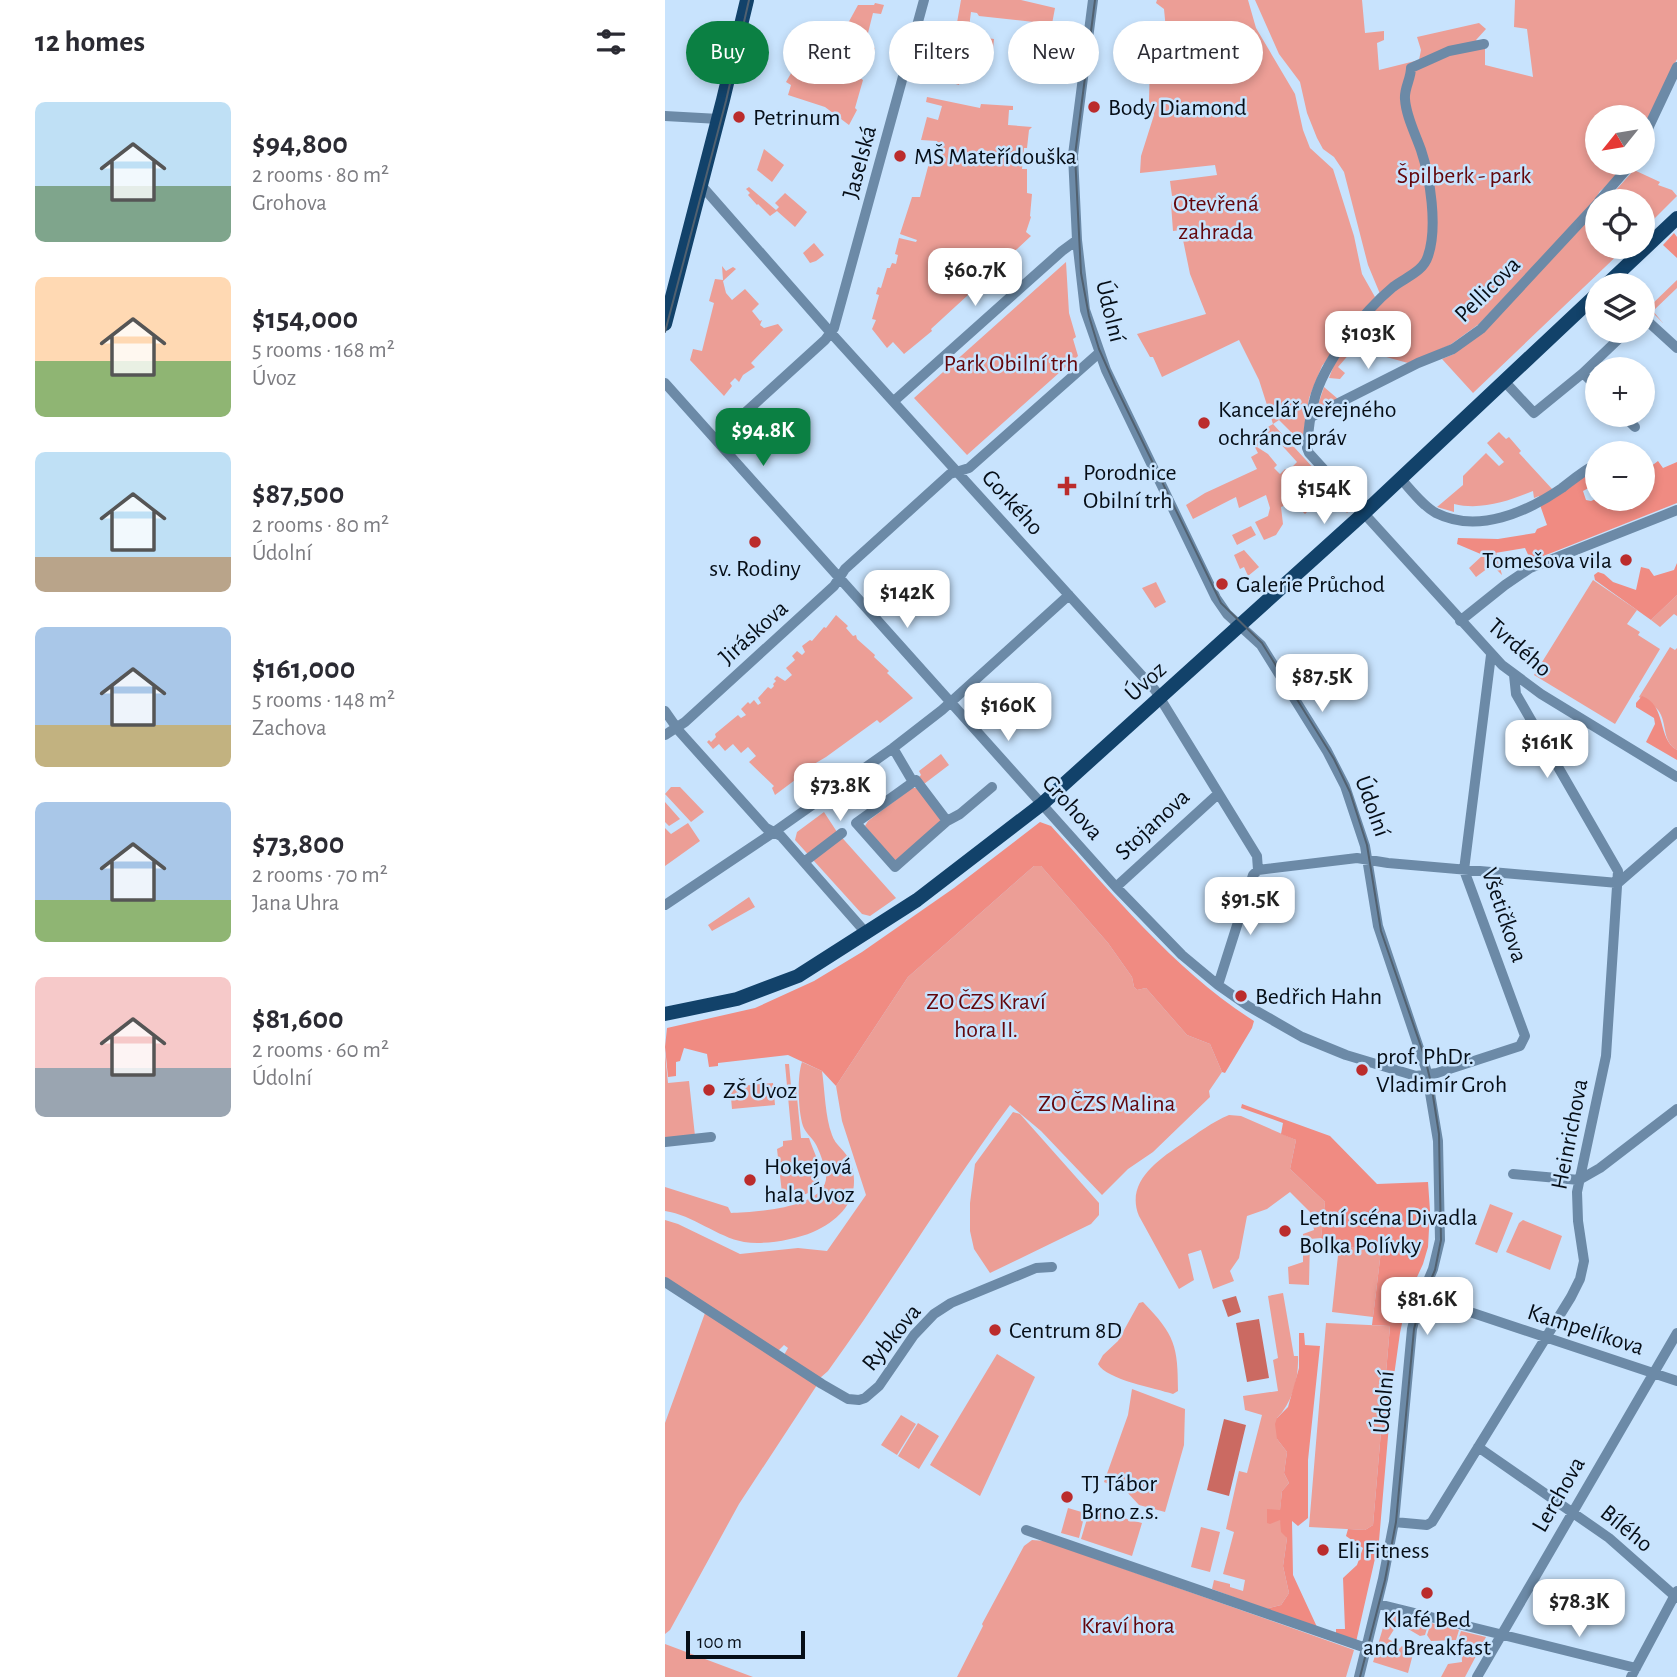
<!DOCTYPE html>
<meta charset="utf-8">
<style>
:root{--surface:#fff;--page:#f2f2f3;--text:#2b2b33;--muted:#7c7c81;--accent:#0b8043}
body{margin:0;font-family:"Alegreya Sans",sans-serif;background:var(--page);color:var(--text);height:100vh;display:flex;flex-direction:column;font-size:26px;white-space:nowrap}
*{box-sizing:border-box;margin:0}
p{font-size:23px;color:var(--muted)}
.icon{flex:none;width:38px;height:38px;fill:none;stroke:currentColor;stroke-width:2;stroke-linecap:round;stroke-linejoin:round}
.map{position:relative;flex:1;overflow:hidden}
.drawer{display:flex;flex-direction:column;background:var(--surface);width:665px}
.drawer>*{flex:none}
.banner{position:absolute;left:21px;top:21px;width:665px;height:63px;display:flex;gap:14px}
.needle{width:46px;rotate:240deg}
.fabs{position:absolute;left:920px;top:105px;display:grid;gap:14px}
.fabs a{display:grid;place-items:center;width:70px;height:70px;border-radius:50%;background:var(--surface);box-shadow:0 4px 10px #0003;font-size:35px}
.scale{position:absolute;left:21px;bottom:18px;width:119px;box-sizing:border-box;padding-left:7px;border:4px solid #060e17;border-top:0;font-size:19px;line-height:24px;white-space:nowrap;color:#060e17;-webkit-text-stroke:5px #c8e3fd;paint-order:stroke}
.price{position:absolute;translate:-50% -60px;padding:0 16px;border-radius:14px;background:#fff;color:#222;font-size:23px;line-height:46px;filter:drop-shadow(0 2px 4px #0008)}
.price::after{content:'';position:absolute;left:50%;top:42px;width:21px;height:16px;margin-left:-10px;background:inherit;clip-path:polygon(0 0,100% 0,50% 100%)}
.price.current{background:var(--accent);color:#fff}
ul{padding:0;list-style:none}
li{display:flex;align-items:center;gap:21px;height:175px;padding:0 35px}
li span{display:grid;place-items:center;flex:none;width:196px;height:140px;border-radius:10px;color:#555}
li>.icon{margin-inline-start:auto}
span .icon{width:84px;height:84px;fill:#fffc;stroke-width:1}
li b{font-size:30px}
h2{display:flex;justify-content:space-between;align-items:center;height:84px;padding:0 35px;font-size:30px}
.pill{padding:0 24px;border-radius:32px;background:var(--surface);box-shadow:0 4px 10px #0003;font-size:24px;line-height:63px}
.pill.current{background:var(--accent);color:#fff}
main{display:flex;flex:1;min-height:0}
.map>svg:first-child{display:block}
.green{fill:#ec9e96;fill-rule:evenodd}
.forest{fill:#f08b82}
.water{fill:#cb6a62}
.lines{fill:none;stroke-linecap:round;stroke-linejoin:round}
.minor{stroke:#6c8aa7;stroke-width:10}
.major{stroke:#12426a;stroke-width:14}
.tram{stroke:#516170;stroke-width:2}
.poi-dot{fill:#bb2c2c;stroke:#c8e3fd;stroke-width:2.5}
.labels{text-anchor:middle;stroke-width:5;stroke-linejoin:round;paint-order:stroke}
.poi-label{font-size:24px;fill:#060e17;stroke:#c8e3fd;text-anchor:start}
.street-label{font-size:24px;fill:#060e17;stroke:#c8e3fd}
.park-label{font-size:24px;fill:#63060b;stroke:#c8e3fd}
</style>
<main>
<section class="drawer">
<h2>12 homes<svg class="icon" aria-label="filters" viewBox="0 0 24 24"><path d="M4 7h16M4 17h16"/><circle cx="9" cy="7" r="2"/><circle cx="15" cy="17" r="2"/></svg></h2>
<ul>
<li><span style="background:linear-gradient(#bfe0f5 60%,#7fa58c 0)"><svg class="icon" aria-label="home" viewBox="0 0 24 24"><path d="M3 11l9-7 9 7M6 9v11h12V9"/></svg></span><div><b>$94,800</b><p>2 rooms · 80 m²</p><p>Grohova</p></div></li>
<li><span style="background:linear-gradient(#ffd9b3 60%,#8fb573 0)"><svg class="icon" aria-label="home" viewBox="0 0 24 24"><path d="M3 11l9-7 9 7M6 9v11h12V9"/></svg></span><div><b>$154,000</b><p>5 rooms · 168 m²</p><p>Úvoz</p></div></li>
<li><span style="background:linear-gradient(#bfe0f5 75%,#b9a48a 0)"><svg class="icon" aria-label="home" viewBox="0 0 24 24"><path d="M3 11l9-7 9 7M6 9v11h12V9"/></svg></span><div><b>$87,500</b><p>2 rooms · 80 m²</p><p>Údolní</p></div></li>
<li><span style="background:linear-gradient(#a9c7e8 70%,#c2b280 0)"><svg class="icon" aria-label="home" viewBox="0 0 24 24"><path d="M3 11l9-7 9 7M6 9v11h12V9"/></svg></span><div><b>$161,000</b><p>5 rooms · 148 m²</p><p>Zachova</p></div></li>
<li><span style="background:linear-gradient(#a9c7e8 70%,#8fb573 0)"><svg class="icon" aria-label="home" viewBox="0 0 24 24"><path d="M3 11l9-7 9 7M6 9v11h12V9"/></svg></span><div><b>$73,800</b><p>2 rooms · 70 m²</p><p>Jana Uhra</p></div></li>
<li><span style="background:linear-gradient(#f6c9c9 65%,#9aa5b1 0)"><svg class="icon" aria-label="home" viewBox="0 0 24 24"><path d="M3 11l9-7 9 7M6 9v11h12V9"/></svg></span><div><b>$81,600</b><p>2 rooms · 60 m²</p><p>Údolní</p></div></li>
</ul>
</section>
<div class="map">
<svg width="1012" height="1677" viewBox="0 0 1012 1677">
<rect width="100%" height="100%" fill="#c8e3fd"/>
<path class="green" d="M296,0H356L390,8L387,24L314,16L312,13L306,12L303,35L290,34Z
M492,0H583L591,28L630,94L638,130L645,148L668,169L689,236L697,274L710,297L657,366L644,398L637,443L614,420L608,424L627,445L626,446L629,447L686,509L682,513L645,472L640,476L638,475L629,491L634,497L638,495L648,506L640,514L628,502L616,507L618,524L611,535L599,540L590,522L603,516L605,508L601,495L574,508L571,497L528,519L521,505L540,493L592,469L586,457L593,453L585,438L608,424L594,380L574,340L497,377L488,357H485L472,334L541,314L525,274L516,230L508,231L506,204L507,201L516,200V195L507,196L505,181L552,175L550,165L475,173L476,156L489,115L484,101L485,61L498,62L502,40L499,9L491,3ZM598,437L609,443L612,440L632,462L623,471L620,469L615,474L609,468L612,465L603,454L592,447Z
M590,0H697L700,33L719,31V40L712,43L714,70L754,60L756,50L752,37L814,23L821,29L811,40L820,49V65L868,77L862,29L849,27L850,0H1012V59L978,129V117H933V163H962L950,180L935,191L929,202L814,324L785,345L743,363L714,355L691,336V333L718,301L703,265L679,172L669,157L658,149L652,138L642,113L635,82L614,54Z
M210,3L219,5L216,14L208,13L200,45L210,48L207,56L196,55L193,59L197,63L191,75L198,80L190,108L192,110L184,125L160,107L123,95L126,85L121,82L132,63L137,66L148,49L164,58L193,5H209Z
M307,36L329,39L327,60L306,57Z
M289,62L299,64L294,85L284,82Z
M262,97L315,108L316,104L348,106V110H344L343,125L367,127L364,130L362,148H359L357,169H362V193L367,194L365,216L366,217L361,232L366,236L338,262L329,260L320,267L303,248L283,266L287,275L285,277L303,295L266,329L267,331L239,354L228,342L222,348L207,329L211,320L207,319L214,295L211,294L213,287L216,288L222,268H225L227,263L231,264L233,255L230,254L234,238L251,242L252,240L235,234L247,197H255L264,163H270L272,141L256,140L262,117L273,120L277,106L261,102Z
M99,149L119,165L107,182L92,170Z
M969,170L995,182L993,185L1007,190L1012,196L978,230V201H941Z
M84,187L111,210L114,207L110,203L120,193L142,212L130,227L112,211L105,216L93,204L92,205L83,195L85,193L81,189Z
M933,210V247H961L808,393L777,359L789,354Z
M149,243L159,255L151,261L145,263L138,253Z
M401,262L404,313L411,337L408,339L413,356L302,455L249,398Z
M57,266L61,271L68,267L71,269L58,281L61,293L67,300L80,289L94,304L87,311L95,321L97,320L95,325L99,328L113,324L118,330L86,363L90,367L78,375L74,382L70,378L65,383L67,386L59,396L25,360L28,349L37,351L49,303L44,301L50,279L58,280Z
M1012,280V288L988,311L998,323L983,308Z
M687,339L693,344L673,367L680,373L675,379L664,378L669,365Z
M659,387L673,399L656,408L653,405Z
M834,432L841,439L844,437L856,451L854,453L888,490L876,499L874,496L869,498L868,491C846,500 817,511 789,504V512L772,507L798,485V476L821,453L834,466L839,462L822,443Z
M586,526L591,535L572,545L567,535Z
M579,550L594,567L583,576L579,567L575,569L569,555Z
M831,552L837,575L827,565L811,577L804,568L818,555Z
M928,580L972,610L962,624L975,632L973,635L995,649L950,724L869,675Z
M491,582L501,602L490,608L477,588Z
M1012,595V616L1009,614L995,627L986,620Z
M171,615L183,626L181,628L188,636L191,635L192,639L210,655L209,657L224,671L222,673L248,698L215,723L212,720L161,757L144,767L134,777L110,795L107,788L109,786L84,762L91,756L83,747L76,753L68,744L60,751L54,744L48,749L42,742L44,740L46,742L51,737L50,734L73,715L76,718L81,715L76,709L83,702L85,704L89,700L93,705L96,703L93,698L103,687L106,689L109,686L108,684L111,681L109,679L112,676L120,681L127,675L121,668L130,660L127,656L132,651L137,655L140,652L137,646L145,640L147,641L159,627L161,628Z
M1005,647L1010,650L1012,648V750C996,741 1003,723 993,710C989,705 980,701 974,697Z
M276,754L284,765L259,784L254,777L256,775L254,771Z
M6,787H15L39,812L26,822L0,794Z
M247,788H252L275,818V822L230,861L200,826L203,821Z
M0,802L15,819L4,826L0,822Z
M159,812L172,832L231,898L205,916L197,914L130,840L132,832Z
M23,823L35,841L0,866V828L6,834Z
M369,866H376L443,943L467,977L469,987L472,990L481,988L522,1035L545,1044L557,1072L544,1091L545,1097L488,1152L463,1169L437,1195L376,1131L345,1105C281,1191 226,1284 163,1371L155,1378L119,1355L123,1348L119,1345L113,1351L0,1277V1220L13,1224L75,1254L133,1248L162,1251L201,1195L177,1121L171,1086L243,977Z
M84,897L90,907L47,931L43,925Z
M0,1053L3,1083L24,1081L30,1136L0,1138Z
M137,1062L157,1071C160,1092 160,1116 167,1135C170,1145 181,1151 185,1161C198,1195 178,1219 148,1232C129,1240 100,1245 79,1242C52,1237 28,1215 0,1211V1187L63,1207L66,1213C88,1212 166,1209 161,1173C160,1167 154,1149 150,1143C147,1138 140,1132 138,1126C133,1111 132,1076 137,1062Z
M120,1064H124L126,1086L131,1087L136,1138H144C151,1159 160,1168 149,1191L118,1202L112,1149L118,1146V1141L127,1140Z
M108,1083L110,1105L67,1109L65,1087Z
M348,1112L355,1114L434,1203V1215L426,1224L325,1273L309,1249L305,1231V1203L310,1164Z
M564,1115L576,1116L631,1140L625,1169L660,1202L656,1238L645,1239L644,1285L624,1284L623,1267L638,1262V1234L649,1230L646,1213L625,1192L602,1209L582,1216L574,1258L565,1271L569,1281L548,1289L536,1250L523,1254L529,1280L514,1289L474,1216C460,1182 493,1160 518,1143C533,1133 547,1122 564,1115Z
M825,1204L848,1213L832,1253L810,1244Z
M858,1220L897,1236L885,1270L841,1252L854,1223Z
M674,1246L716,1251L708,1317L667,1312Z
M618,1293L629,1356H633C634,1378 627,1403 612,1418V1439L622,1452L619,1473L624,1483L617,1491L615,1511V1520L622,1538L618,1566L624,1593L616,1605L600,1609L547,1589L549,1580L565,1584V1587L578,1591L580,1580L558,1574L569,1532L561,1529L574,1471L582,1473L597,1415L580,1410L578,1396L613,1391L608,1360L613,1358L603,1296Z
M478,1302C510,1335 513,1346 513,1391L508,1394C490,1388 442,1380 433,1364L438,1355L453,1341L474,1303Z
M40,1313L152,1385L74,1504L5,1630L0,1634V1423Z
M661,1323L725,1326L708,1525L700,1530L644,1527Z
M332,1354L370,1377L315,1496L265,1465Z
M467,1389L520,1409L519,1445L500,1512L474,1505L461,1491L439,1482L463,1415Z
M236,1415L251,1424L232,1455L216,1445Z
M253,1423L274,1436L254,1469L233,1456Z
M403,1508L420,1513L414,1538L396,1533Z
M425,1509L477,1523L467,1556L416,1539Z
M536,1527L555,1532L545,1572L526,1567Z
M367,1540L380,1541L689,1650L681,1677H292L318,1626L317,1624L359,1546Z
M723,1611L764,1622L760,1635L755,1636L733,1623L723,1639L731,1643L733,1650L737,1646L748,1654L743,1673L708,1662L710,1656L714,1657L720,1650L716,1653L711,1651Z
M766,1623L794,1630L791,1640L766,1641L762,1635Z
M796,1631L821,1637L800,1677H776L783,1664L797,1662L796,1640H793Z
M0,1644L88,1677H0Z"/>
<path class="forest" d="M1009,233L1012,237V258L998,245Z
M978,460L985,467L993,461L998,468L1012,462V503L866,561L860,548L818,555L792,544L793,538L833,539L870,533L872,529L882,525L875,505L933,466V483L918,491L921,500L926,501L933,498L978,499Z
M1012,563V595L986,620L930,580L929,575L933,572L939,574L948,582L971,590L976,567L984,569L989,576L1009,570Z
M977,696C1002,705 992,739 1012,750V760L981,742L990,724L989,718L971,707V703Z
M375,822L386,826C449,895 509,970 589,1021L587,1028L560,1073L557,1072L545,1044L522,1035L481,988L472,990L469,987L467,977L443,943L376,866H369L243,977L171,1086L157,1071L123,1055L53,1063V1066L44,1067L42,1054L19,1048L15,1061L11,1062V1076L3,1077L0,1047L2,1028L90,1008L149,981L197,952L289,888Z
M577,1104L665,1136L712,1184L763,1182L765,1211L763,1247L758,1264L742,1299L735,1333L727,1390L714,1541L691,1642L671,1636V1629H680L678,1578L692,1565L698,1548L681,1536L683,1529L700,1530L708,1525L725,1326L707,1325L716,1251L674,1246L656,1238L660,1202L625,1169L631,1140L616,1134L618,1123L576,1108Z
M634,1333H639L640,1345L655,1346L643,1460V1518L633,1526L627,1521L628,1575L652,1627L600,1609L616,1605L624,1593L618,1566L622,1538L616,1532L615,1520L605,1524L602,1523V1509L615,1510L617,1491L624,1483L619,1473L622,1452L612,1439L610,1424L612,1418L623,1407L634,1368Z"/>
<path class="water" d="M571,1296L576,1312L563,1317L557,1300Z
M594,1319L604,1378L582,1382L571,1323Z
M559,1419L581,1425L564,1496L542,1490Z"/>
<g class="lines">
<path class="minor" d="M428,0L408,155L412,240L420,310L441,370L551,598L562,614L596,645L662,751L680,786L700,846L713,926L761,1069L773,1141L775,1240L768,1269L754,1302L747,1329L729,1522L718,1579L694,1677
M819,44L784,51L746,68C746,79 739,88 740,99C741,116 750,133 756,150C765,177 773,227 763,256C758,272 741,277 728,287C699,311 658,363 649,401C645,416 643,433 642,448L644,453L837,665L876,694L1012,777
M0,116L54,119
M978,139L1012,67
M36,185L166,333L490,690L592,856L593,870
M934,201L967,163
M978,317L1012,348
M918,373L933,388
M840,382L869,413L918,373L962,331
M0,383L451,887L517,955L553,985L583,1006L637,1037L681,1055L751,1076L772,1073L855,1046L860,1036L799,870L826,655
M229,401L397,251L412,240
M958,415L970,427
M646,417L753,363L788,349L816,329L933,203
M51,439L160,340L169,328L259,0
M736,479C746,490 758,506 771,513C813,534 862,512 897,488C910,478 918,471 933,463
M795,621L840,585L865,568L1012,510
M0,711L14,731L101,828L116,836L202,934
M0,735L20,722L169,586L180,569L285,474L304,468L434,353
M228,748L248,782
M282,821L251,780L191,823L230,867L282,821L295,814L327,787
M139,862L177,833
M451,887L553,794
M0,905L109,832L228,748L277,710L404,595
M553,985L588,875L593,870L692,858L723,863L953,883L1012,832
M0,1142L46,1137
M848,1174L914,1180L935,1168L1012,1109
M0,1282L157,1384L183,1399L194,1400L200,1398L214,1386L249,1335L269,1314L286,1303L371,1268L387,1267
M778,1303L1012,1381
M813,1447L944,1538L1012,1598
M729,1522L762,1525L767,1522L906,1297L915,1279L919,1261L913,1221L912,1192L941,1056L953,871L851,694L849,675
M361,1530L701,1648
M713,1604L971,1668
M812,1677L1012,1333
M966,1677L1012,1591"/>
<path class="major" d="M941,285L1012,218
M0,324L58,100L82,0
M0,1014L72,999L133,976L252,900L377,804L698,514L933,293"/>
<path class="tram" d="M430,0L410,155L416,273L424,316L434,349L450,385L556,603L597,643L669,759L685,792L702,845L716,931L760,1058L766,1083L774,1134L776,1240L770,1270L756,1303L749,1329L731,1522L720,1580L695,1677
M0,332L61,101L84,0"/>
</g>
<g class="poi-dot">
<circle cx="429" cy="107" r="7"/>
<circle cx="74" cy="117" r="7"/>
<circle cx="235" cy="156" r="7"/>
<circle cx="539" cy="423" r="7"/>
<path d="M398.5 475.5h7v7h7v7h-7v7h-7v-7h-7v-7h7z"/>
<circle cx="90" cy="542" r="7"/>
<circle cx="961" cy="560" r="7"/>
<circle cx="557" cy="584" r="7"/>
<circle cx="576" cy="996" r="7"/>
<circle cx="697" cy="1070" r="7"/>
<circle cx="44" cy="1090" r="7"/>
<circle cx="85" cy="1180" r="7"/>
<circle cx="620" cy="1231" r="7"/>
<circle cx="330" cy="1330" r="7"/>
<circle cx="402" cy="1497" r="7"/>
<circle cx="658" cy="1550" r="7"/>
<circle cx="762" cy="1593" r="7"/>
</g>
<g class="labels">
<g class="poi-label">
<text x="443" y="115">Body Diamond</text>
<text x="88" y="125">Petrinum</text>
<text x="249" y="164">MŠ Mateřídouška</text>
<text x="553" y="417">Kancelář veřejného<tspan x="553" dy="28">ochránce práv</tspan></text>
<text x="418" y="480">Porodnice<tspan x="418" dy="28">Obilní trh</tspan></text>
<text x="947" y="568" text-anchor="end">Tomešova vila</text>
<text x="90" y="576" text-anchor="middle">sv. Rodiny</text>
<text x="571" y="592">Galerie Průchod</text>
<text x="590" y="1004">Bedřich Hahn</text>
<text x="711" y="1064">prof. PhDr.<tspan x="711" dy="28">Vladimír Groh</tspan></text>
<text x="58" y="1098">ZŠ Úvoz</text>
<text x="99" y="1174">Hokejová<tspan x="99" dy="28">hala Úvoz</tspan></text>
<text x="634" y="1225">Letní scéna Divadla<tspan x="634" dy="28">Bolka Polívky</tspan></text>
<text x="344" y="1338">Centrum 8D</text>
<text x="416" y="1491">TJ Tábor<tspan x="416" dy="28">Brno z.s.</tspan></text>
<text x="672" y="1558">Eli Fitness</text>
<text x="762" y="1627" text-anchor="middle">Klafé Bed<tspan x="762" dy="28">and Breakfast</tspan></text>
</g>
<g class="street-label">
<text transform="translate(194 162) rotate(-75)" y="8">Jaselská</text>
<text transform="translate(822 289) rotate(-45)" y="8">Pellicova</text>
<text transform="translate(446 311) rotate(76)" y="8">Údolní</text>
<text transform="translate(348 502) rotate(48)" y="8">Gorkého</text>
<text transform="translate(88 632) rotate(-42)" y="8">Jiráskova</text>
<text transform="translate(855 647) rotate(41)" y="8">Tvrdého</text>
<text transform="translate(480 681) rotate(-42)" y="8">Úvoz</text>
<text transform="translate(708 806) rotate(70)" y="8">Údolní</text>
<text transform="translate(408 807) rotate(48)" y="8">Grohova</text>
<text transform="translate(487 824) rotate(-43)" y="8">Stojanova</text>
<text transform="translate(840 915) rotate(71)" y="8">Všetičkova</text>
<text transform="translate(904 1134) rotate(-79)" y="8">Heinrichova</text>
<text transform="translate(921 1329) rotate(18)" y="8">Kampelíkova</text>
<text transform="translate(226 1337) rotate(-51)" y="8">Rybkova</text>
<text transform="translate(718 1402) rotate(-85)" y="8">Údolní</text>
<text transform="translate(893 1494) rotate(-60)" y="8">Lerchova</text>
<text transform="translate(962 1528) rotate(39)" y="8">Bílého</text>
</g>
<g class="park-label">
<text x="799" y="183">Špilberk - park</text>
<text x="551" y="211">Otevřená<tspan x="551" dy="28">zahrada</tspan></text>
<text x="346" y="371">Park Obilní trh</text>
<text x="321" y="1009">ZO ČZS Kraví<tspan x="321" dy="28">hora II.</tspan></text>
<text x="442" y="1111">ZO ČZS Malina</text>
<text x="463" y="1633">Kraví hora</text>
</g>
</g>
</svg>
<div class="fabs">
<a><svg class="needle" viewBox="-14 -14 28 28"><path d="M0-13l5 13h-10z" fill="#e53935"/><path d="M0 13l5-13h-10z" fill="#7c7c81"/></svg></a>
<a><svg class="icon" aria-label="locate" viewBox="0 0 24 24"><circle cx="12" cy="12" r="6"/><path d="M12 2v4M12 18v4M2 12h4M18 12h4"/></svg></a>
<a><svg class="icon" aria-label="layers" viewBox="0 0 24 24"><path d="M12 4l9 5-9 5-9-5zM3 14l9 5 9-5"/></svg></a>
<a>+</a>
<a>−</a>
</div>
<div class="scale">100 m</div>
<b class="price" style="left:310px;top:308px">$60.7K</b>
<b class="price" style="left:703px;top:371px">$103K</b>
<b class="price current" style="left:98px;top:468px">$94.8K</b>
<b class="price" style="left:659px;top:526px">$154K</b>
<b class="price" style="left:242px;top:630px">$142K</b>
<b class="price" style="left:657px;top:714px">$87.5K</b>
<b class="price" style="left:343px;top:743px">$160K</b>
<b class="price" style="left:882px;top:780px">$161K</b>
<b class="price" style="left:175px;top:823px">$73.8K</b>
<b class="price" style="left:585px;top:937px">$91.5K</b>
<b class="price" style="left:762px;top:1337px">$81.6K</b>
<b class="price" style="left:914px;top:1639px">$78.3K</b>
<div class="banner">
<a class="pill current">Buy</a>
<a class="pill">Rent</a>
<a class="pill">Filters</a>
<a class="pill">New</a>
<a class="pill">Apartment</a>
</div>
</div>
</main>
